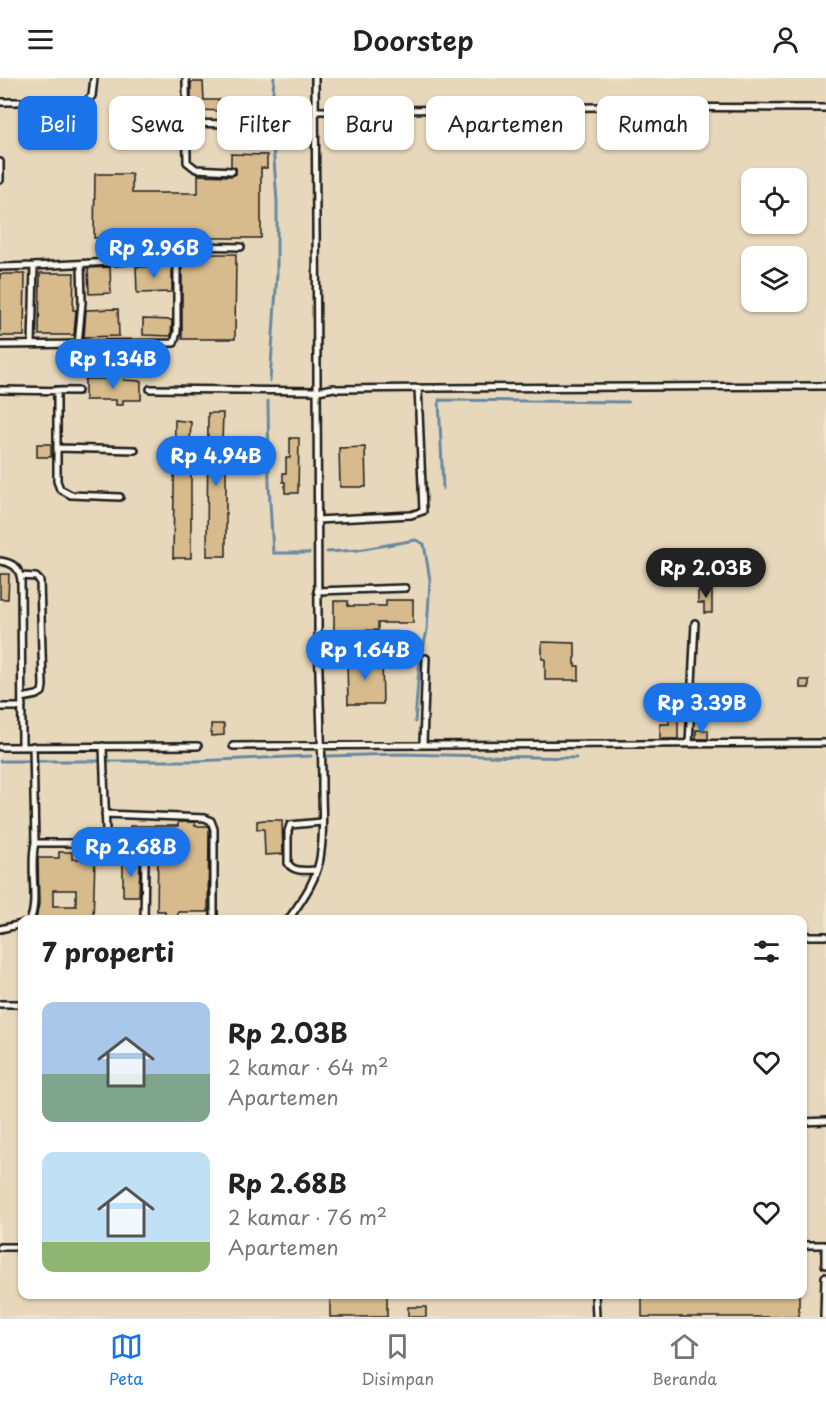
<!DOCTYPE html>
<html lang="id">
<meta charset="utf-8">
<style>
:root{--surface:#fff;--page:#f6f6f6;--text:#222;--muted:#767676;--line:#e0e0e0;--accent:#1a73e8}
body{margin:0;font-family:"Playpen Sans",sans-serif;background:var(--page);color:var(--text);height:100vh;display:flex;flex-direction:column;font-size:22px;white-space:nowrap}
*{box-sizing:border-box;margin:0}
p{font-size:20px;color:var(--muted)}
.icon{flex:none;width:33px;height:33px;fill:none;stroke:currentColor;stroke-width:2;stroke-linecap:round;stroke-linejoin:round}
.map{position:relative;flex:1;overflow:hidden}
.details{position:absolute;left:18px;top:837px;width:789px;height:384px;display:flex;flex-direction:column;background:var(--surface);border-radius:12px;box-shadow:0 2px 4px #0004}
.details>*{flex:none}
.hud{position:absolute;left:18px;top:18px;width:790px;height:54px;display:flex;gap:12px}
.controls{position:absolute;left:741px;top:90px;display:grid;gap:12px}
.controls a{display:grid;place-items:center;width:66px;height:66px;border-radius:12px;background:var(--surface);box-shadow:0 2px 4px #0004;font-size:30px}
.price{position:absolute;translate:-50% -51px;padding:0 14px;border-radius:21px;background:var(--accent);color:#fff;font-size:20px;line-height:39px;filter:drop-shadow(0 2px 3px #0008)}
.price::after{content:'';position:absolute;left:50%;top:36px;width:18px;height:14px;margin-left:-9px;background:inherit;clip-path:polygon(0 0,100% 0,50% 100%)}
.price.current{background:#222;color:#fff}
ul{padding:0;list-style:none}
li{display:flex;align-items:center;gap:18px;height:150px;padding:0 24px}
li span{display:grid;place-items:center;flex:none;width:168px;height:120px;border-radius:12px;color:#555}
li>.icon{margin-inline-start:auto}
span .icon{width:72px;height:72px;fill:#fffc;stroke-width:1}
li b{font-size:26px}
h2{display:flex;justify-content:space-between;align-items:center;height:72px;padding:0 24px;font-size:26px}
.pill{padding:0 21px;border-radius:12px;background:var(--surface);box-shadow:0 2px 4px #0004;font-size:21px;line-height:54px}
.pill.current{background:var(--accent);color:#fff}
header{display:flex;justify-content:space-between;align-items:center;height:78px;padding:0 24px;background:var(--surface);font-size:27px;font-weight:600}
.tabs{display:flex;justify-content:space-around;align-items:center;height:84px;border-top:2px solid var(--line);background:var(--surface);font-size:16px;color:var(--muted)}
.tabs a{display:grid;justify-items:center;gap:3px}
.tabs .current{color:var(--accent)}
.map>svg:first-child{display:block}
.built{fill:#e8d8bb;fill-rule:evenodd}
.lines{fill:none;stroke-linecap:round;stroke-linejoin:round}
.stream{stroke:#6888a1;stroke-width:3}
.building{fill:#d7bb8c;stroke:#1c1c1c;stroke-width:1.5;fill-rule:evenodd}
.lane-casing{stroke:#1c1c1c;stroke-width:10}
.lane{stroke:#fbf7ec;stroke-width:5}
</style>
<header><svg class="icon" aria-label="menu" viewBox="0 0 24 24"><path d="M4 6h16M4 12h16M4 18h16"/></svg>Doorstep<svg class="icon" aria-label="person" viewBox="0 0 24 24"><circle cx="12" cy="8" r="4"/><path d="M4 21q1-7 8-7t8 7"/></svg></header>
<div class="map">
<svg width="826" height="1239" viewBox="0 0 826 1239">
<rect width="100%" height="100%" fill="#f0e5cf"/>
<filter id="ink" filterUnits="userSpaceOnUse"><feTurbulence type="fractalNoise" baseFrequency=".0167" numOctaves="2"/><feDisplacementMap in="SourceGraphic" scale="12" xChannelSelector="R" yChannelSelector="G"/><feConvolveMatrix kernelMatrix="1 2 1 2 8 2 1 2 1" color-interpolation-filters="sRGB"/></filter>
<g filter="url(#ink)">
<path class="built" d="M0,0H826V1239H0ZM752,100H796V146H752ZM752,178H796V224H752ZM22,842H802V1216H22Z"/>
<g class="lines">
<path class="stream" d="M270,303L277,195V124L271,39L274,0
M268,323L269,407L273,475H309
M443,411L439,322L628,324
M327,474L358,472L416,462L424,466L430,502L427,552L419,590L415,644
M327,678L401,676L576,680
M0,683H196L311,678"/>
</g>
<path class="building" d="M191,4H203L204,22H221V33L200,32V35H191Z
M233,31H249V56H232Z
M150,53H162V67H150Z
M231,76L267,77V90H261V160H198V156L132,155V160H94L95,96H132V115H198V97L232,98L236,96V90L231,88Z
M186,176H236L235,261H182V188L183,180Z
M172,188V214L137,215L136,189Z
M110,189L111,215L89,216L88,190Z
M40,195H74L73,232H76L74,257H39Z
M0,196H25L24,258H0Z
M118,231L119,258L84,259L86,232Z
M143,241L172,242L171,258L143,257Z
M116,295H124V302L141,303V322H123V327H116V322H85V301H116Z
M208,335H223L222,365H226V478H207Z
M175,342L191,344L190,364H191V480H173Z
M290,360H299L298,415H285V404H283V395H286V380H290Z
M37,366H51V379H37Z
M365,369L366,409H340L339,370Z
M0,496H9L8,521H0Z
M703,509H712V535H704V525H698V514H703Z
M386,522H413V545H378V552L334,553V523H348V528H386Z
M542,564L575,565V588H579V602H545V581H542Z
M382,580L383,626H348L347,581Z
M800,602H809V610H800Z
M669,637H678V661H660V646H669Z
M211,646H224V657L211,658Z
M696,652H708V661H696Z
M264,742H282L283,776L265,777L264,751H257V743Z
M178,744H195V748H208L209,751L208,834H178V842H165V833H157L158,769H148V760H130V748H178Z
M59,774H72V781H95L93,842H36L39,826L38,780H59ZM53,812H76V828H53Z
M123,782H137L140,786L139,818H123Z
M330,1216H387V1239H330Z
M642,1216H799V1239H642Z
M408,1229H426V1239H408Z"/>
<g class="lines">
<g class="lane-casing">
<path id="lane" d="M186,0L187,84L196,91L232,93
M0,24H85L92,18L94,0
M315,33H332
M337,33L597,29L826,30
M187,45L229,46
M0,84V102
M34,188L169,181L177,179L187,168L241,169
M0,189L34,188L32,267
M0,267L174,265L177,254V179
M78,267L82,224L81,186
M418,310L419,331
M436,310L826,308
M150,311L318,313L334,310
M337,311L433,310
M0,312L78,313
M57,312V403L60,411L71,417L120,419
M57,370L135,372
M317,442L411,437L423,433L419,334
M0,483C13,485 19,489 21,502L22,668
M20,498L36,499L40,503L43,608L42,614L37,617L22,620
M317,513L405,510
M318,558H397
M0,629H22
M689,666L695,545
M423,667L426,580
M33,668L35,765H98L104,761L106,753L103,668
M233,668L826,665
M0,669L198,668
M105,736L205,740L211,743L214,751V842
M104,761C117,767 138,771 145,785L144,842
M317,792C308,792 293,795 288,785V753L290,747L322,744
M30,842C39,825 29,787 35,765
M288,842C303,821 319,799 321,773C324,752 322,730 322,709C322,653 318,597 318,541C317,361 317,180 315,0
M0,851L22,846
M802,858H826
M0,926H22
M802,1044L826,1043
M802,1167H826
M0,1169H22
M825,1187V1167
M595,1216L596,1239
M824,1239L825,1199"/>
</g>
<use href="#lane" class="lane"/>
</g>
</g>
</svg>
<div class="controls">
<a><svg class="icon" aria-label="locate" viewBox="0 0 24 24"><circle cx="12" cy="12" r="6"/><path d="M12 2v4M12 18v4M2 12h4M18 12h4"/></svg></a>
<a><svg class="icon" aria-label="layers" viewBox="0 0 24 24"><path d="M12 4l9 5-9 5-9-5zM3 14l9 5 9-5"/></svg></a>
</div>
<b class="price" style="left:154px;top:201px">Rp 2.96B</b>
<b class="price" style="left:113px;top:312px">Rp 1.34B</b>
<b class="price" style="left:216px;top:409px">Rp 4.94B</b>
<b class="price current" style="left:706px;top:521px">Rp 2.03B</b>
<b class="price" style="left:365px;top:603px">Rp 1.64B</b>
<b class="price" style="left:702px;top:656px">Rp 3.39B</b>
<b class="price" style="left:131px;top:800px">Rp 2.68B</b>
<div class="hud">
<a class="pill current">Beli</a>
<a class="pill">Sewa</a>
<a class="pill">Filter</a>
<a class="pill">Baru</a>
<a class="pill">Apartemen</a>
<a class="pill">Rumah</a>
</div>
<section class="details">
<h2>7 properti<svg class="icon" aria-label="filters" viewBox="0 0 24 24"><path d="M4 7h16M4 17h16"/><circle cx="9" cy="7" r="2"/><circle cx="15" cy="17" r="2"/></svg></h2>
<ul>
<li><span style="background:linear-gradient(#a9c7e8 60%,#7fa58c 0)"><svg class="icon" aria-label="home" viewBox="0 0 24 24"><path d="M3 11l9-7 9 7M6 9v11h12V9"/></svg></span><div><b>Rp 2.03B</b><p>2 kamar · 64 m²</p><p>Apartemen</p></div><svg class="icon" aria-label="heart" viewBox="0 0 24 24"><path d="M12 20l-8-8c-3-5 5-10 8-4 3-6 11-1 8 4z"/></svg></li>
<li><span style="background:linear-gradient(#bfe0f5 75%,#8fb573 0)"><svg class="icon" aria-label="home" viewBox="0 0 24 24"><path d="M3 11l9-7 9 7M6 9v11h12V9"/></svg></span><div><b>Rp 2.68B</b><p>2 kamar · 76 m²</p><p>Apartemen</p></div><svg class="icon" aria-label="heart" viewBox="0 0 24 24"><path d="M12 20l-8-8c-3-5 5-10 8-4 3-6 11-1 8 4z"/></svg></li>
</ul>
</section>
</div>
<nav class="tabs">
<a class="current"><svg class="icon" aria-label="map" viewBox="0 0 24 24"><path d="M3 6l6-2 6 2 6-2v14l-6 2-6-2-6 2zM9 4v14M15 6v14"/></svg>Peta</a>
<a><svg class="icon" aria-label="saved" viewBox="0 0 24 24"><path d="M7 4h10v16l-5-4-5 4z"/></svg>Disimpan</a>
<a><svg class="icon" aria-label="home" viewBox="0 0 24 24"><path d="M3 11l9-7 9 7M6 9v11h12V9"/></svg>Beranda</a>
</nav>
